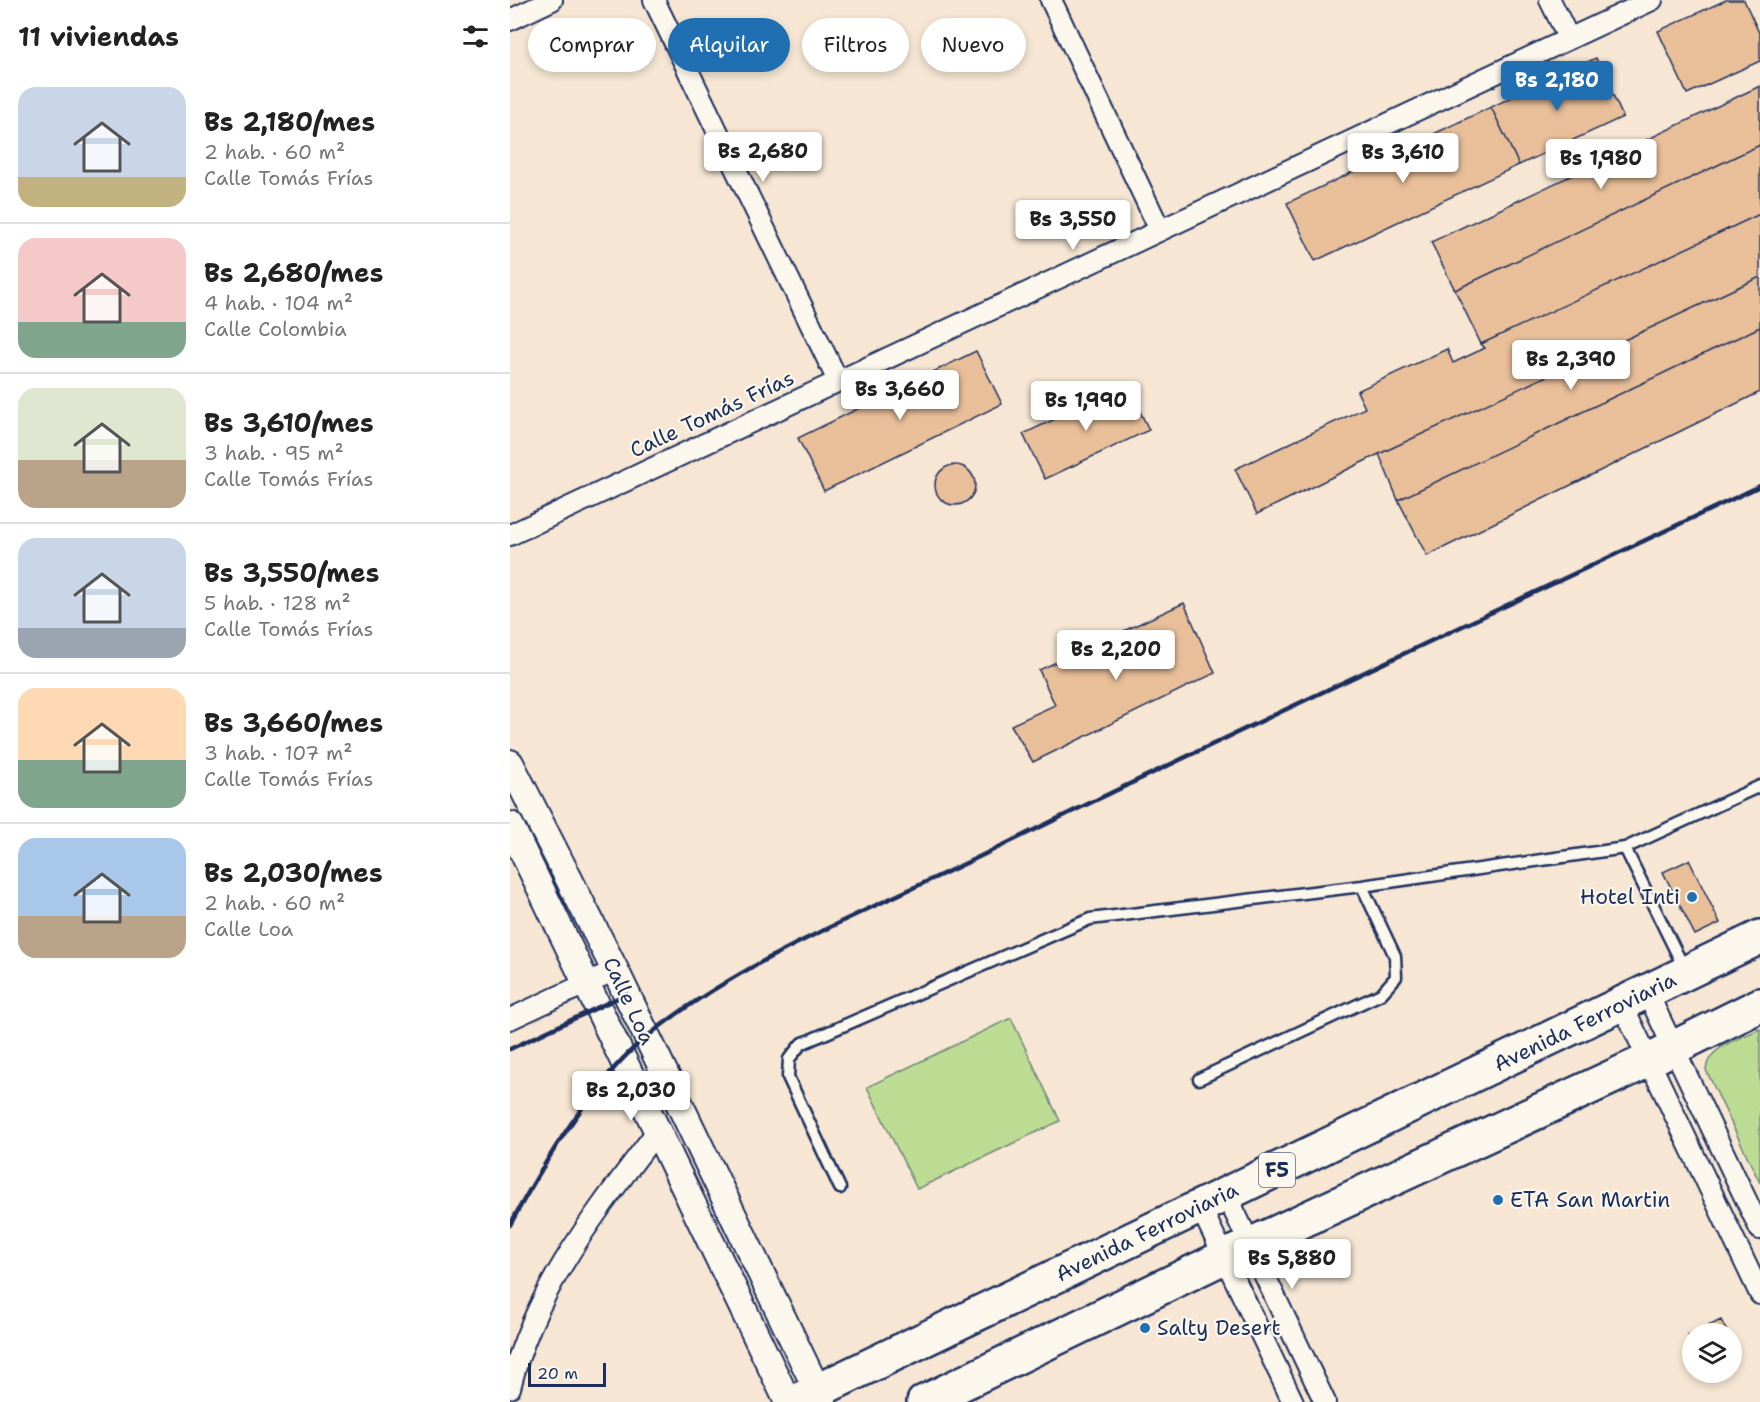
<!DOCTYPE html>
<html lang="es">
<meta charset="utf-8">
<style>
:root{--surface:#fff;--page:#f6f6f6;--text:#222;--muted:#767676;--line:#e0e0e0;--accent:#1f6fb2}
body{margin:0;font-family:"Shantell Sans",sans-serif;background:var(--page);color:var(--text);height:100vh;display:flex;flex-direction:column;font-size:22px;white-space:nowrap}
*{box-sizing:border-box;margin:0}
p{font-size:20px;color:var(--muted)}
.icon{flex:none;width:33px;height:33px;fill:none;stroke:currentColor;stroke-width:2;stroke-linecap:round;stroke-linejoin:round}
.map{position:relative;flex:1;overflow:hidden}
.sheet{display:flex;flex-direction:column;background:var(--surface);width:510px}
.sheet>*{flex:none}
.top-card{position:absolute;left:18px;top:18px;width:570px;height:54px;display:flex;gap:12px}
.tools{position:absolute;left:1172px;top:1323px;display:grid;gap:12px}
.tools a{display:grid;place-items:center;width:60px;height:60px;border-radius:50%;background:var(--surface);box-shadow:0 3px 9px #0003;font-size:30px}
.scale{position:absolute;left:18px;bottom:15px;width:78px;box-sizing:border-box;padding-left:6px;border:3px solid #1b2f5e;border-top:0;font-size:16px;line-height:21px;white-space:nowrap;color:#1b2f5e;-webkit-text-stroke:4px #fbf7ec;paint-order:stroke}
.price{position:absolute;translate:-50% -51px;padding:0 14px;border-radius:6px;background:#fff;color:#222;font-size:20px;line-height:39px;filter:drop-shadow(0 2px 3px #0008)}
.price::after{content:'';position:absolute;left:50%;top:36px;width:18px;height:14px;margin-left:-9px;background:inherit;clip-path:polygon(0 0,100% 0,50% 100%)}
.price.selected{background:var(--accent);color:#fff}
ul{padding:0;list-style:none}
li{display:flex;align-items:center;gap:18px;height:150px;padding:0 18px}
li+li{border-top:2px solid var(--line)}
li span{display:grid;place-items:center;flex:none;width:168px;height:120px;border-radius:18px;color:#555}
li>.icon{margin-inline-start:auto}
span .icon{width:72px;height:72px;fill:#fffc;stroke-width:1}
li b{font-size:26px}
h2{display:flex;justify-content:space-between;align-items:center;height:72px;padding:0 18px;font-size:26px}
.chip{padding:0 21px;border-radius:27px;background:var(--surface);box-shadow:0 3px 9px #0003;font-size:21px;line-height:54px}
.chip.selected{background:var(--accent);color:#fff}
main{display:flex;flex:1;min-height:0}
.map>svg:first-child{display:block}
.green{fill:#bcdb93;stroke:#6c8578;stroke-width:1.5}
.building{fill:#e9bf99;stroke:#1b2f5e;stroke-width:1.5}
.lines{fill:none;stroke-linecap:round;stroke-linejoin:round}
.service-casing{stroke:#1b2f5e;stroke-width:15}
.minor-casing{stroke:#1b2f5e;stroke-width:24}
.tertiary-casing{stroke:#1b2f5e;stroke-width:30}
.trunk-casing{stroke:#1b2f5e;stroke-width:38}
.service{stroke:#fbf7ec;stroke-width:10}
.minor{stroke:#fbf7ec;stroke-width:20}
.tertiary{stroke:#fbf7ec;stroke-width:26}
.trunk{stroke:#fbf7ec;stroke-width:33}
.rail{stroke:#1b2f5e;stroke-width:4.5}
.poi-dot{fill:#1f6fb2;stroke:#fbf7ec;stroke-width:2}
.labels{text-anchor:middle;stroke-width:4.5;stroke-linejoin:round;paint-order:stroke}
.shield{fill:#fbf7ec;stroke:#5e6b89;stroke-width:1.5}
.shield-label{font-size:20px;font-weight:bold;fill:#1b2f5e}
.street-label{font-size:21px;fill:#1b2f5e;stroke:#fbf7ec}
.poi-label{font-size:21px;fill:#1b2f5e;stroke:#fbf7ec;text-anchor:start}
</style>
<main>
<section class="sheet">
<h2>11 viviendas<svg class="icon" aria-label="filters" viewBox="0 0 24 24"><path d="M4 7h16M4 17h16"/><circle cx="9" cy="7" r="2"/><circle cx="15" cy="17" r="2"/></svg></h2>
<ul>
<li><span style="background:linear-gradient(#c9d6e8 75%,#c2b280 0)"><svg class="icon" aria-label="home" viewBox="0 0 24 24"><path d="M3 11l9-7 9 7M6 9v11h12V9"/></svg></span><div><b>Bs 2,180/mes</b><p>2 hab. · 60 m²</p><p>Calle Tomás Frías</p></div></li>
<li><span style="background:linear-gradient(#f6c9c9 70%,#7fa58c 0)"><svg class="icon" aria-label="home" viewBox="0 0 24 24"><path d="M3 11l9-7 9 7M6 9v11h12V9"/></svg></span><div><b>Bs 2,680/mes</b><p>4 hab. · 104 m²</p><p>Calle Colombia</p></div></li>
<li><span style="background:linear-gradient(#dfe7d0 60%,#b9a48a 0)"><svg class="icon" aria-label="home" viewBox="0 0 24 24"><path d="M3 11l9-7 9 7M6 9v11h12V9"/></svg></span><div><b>Bs 3,610/mes</b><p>3 hab. · 95 m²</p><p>Calle Tomás Frías</p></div></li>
<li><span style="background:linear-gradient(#c9d6e8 75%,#9aa5b1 0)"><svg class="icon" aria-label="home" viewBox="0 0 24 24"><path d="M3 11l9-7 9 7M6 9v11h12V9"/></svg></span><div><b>Bs 3,550/mes</b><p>5 hab. · 128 m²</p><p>Calle Tomás Frías</p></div></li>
<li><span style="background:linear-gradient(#ffd9b3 60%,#7fa58c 0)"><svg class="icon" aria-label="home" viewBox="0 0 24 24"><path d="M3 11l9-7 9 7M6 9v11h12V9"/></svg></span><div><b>Bs 3,660/mes</b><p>3 hab. · 107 m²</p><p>Calle Tomás Frías</p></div></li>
<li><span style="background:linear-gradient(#a9c7e8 65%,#b9a48a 0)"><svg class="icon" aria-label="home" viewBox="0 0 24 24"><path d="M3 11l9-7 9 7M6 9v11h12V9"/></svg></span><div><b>Bs 2,030/mes</b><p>2 hab. · 60 m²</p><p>Calle Loa</p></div></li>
</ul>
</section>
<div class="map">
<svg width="1250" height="1402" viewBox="0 0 1250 1402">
<rect width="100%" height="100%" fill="#f6e6d3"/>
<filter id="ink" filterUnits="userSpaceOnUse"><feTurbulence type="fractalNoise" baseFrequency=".0167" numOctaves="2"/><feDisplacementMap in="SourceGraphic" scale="12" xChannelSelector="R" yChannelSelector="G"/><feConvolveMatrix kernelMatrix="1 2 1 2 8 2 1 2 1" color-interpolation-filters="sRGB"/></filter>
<g filter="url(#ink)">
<path class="green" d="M501,1018L550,1121L407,1189L357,1087Z
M1250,1029V1183L1196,1070C1198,1046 1230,1039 1250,1029Z"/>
<path class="building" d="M1216,0H1234L1250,35V61L1177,94L1148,31Z
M1086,58L1113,117L1009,165L981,107Z
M1250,86V145L945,290L921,242Z
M981,107L1009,165L805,261L777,203Z
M1250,145V214L971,344L945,290Z
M1250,214V277L869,454L747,514L725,469L855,408L847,391L937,349L943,363L975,348L971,344Z
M1250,277V327L888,500L869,454Z
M1250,327V392L917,556L888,500Z
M466,351L492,404L314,491L288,438Z
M617,385L639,430L535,479L513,434Z
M425 485a20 20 0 1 1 40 0a20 20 0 1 1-40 0Z
M674,603L705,673L523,762L501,725L545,705L529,670Z
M1179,860L1210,923L1185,935L1153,872Z
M1211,1320L1218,1334H1182V1342L1178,1335Z"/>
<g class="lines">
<g class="service-casing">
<path id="service" d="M1115,848L1175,970
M689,1079L871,994L886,977L885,956L852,886
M330,1188L278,1077L279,1059L291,1044L580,919L852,886L1115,848L1250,786"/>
</g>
<g class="minor-casing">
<path id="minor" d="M144,0L328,381
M541,0L650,230
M1040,0L1059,39
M0,20L42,0
M0,535L1142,0
M1137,992L1250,1229
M1112,1004L1250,1294
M0,1019L105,970
M716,1194L815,1402
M690,1206L783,1402
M0,1388C24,1288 88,1210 148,1130"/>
</g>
<g class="tertiary-casing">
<path id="tertiary" d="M0,763L105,970L313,1402
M0,825L278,1402"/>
</g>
<g class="trunk-casing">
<path id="trunk" d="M284,1402L1250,937
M414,1402L714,1257L1139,1060L1250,1005"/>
</g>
<use href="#service" class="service"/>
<use href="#minor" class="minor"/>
<use href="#tertiary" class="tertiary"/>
<use href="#trunk" class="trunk"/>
<path class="rail" d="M0,1049L116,994
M0,1225C33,1164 81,1083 134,1039C230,960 367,907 479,852C734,727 993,608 1250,486"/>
</g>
</g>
<g class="poi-dot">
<circle cx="1182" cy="897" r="6"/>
<circle cx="988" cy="1200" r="6"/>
<circle cx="635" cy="1328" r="6"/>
</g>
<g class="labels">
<rect class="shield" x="749" y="1153" width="36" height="34" rx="4.5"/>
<g class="shield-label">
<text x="767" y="1177">F5</text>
</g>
<g class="street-label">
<text transform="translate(202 414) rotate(-25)" y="7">Calle Tomás Frías</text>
<text transform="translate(119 1001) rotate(65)" y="7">Calle Loa</text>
<text transform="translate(1075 1022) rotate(-26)" y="7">Avenida Ferroviaria</text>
<text transform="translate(637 1232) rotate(-26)" y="7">Avenida Ferroviaria</text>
</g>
<g class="poi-label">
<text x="1170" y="904" text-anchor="end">Hotel Inti</text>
<text x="1000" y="1207">ETA San Martin</text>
<text x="647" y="1335">Salty Desert</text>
</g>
</g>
</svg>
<div class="tools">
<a><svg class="icon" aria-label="layers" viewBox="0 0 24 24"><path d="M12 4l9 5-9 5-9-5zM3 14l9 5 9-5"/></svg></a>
</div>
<div class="scale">20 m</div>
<b class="price selected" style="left:1047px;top:112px">Bs 2,180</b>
<b class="price" style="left:253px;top:183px">Bs 2,680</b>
<b class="price" style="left:893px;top:184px">Bs 3,610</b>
<b class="price" style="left:1091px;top:190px">Bs 1,980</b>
<b class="price" style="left:563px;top:251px">Bs 3,550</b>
<b class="price" style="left:1061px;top:391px">Bs 2,390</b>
<b class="price" style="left:390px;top:421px">Bs 3,660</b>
<b class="price" style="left:576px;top:432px">Bs 1,990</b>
<b class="price" style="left:606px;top:681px">Bs 2,200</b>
<b class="price" style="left:121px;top:1122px">Bs 2,030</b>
<b class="price" style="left:782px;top:1290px">Bs 5,880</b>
<div class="top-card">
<a class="chip">Comprar</a>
<a class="chip selected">Alquilar</a>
<a class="chip">Filtros</a>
<a class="chip">Nuevo</a>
</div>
</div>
</main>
